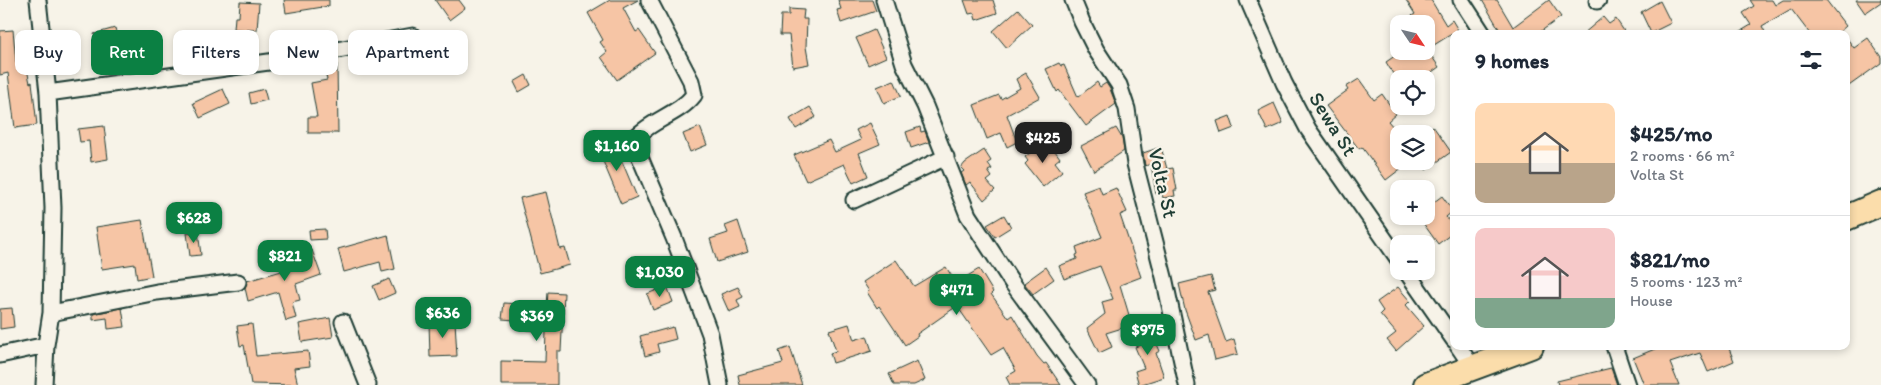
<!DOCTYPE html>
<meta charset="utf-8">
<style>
:root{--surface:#fff;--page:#f6f6f7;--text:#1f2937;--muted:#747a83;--line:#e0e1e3;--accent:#0b8043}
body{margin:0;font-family:Itim,sans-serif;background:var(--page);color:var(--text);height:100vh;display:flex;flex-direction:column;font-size:19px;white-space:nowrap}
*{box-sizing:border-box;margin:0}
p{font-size:16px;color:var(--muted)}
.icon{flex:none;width:28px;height:28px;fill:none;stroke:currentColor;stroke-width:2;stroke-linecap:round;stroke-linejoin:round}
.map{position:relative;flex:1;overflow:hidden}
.sheet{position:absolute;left:1450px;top:30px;width:400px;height:320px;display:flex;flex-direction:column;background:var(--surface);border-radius:10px;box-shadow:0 2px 8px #0003}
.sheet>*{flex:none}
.hud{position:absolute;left:15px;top:30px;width:475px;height:45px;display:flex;gap:10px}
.needle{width:32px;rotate:125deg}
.controls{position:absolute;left:1390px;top:15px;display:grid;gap:10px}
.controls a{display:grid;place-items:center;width:45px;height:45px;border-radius:10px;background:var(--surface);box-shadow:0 2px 8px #0003;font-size:25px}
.price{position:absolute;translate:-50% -42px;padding:0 11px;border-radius:10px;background:var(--accent);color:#fff;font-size:16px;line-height:32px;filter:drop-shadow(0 1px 2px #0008)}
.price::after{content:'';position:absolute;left:50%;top:30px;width:15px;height:11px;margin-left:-8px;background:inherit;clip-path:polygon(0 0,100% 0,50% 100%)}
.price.on{background:#222;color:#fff}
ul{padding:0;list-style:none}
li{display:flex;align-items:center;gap:15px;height:125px;padding:0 25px}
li+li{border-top:1px solid var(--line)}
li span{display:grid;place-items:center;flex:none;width:140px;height:100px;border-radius:10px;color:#555}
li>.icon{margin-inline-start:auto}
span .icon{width:60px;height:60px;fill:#fffc;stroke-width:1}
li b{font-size:21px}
h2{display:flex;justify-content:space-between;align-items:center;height:60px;padding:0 25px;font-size:21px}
.tag{padding:0 18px;border-radius:10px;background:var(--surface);box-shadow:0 2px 8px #0003;font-size:18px;line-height:45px}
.tag.on{background:var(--accent);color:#fff}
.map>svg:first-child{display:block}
.building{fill:#f6c5a5;stroke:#1f3d34}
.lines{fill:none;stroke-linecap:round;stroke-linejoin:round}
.minor-casing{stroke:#1f3d34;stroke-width:19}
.trunk-casing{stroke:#1f3d34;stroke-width:28}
.minor{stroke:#f7f3e8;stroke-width:15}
.trunk{stroke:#fbddab;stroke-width:24}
.labels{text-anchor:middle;stroke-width:4.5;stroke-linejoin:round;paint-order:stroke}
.street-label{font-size:21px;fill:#1f3d34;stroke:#f7f3e8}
</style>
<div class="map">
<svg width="1881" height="385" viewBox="0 0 1881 385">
<rect width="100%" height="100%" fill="#f7f3e8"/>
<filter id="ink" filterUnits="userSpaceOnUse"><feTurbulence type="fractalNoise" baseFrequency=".02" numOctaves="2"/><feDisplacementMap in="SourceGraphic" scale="10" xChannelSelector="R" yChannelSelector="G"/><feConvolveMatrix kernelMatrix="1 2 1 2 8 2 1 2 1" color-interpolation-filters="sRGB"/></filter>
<g filter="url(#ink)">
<path class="building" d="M284,0H329V6L286,13Z
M435,0H459L465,8L449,20Z
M610,0H638L623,8L636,32L639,30L655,53L617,80L601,57L607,52L600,42L603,40L588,13Z
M838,0H872L876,11L841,23L837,10L841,9Z
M964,0H993L997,13L976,20L974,13L969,14Z
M1406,0H1431L1446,25L1452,20L1458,30L1426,50V24H1398L1415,14Z
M1482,0H1497L1513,27L1549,0L1561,17L1537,34H1502Z
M1750,0H1772L1775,5L1783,0H1826L1846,26L1837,34H1810L1791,9L1762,26L1766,34H1736L1751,25L1743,13L1754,6Z
M1856,0H1881V2L1865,13Z
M1660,1L1671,23L1651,33L1641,12Z
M240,2L259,3L257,30L234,29L235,17H239Z
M789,9L804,10L803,19H807L806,47L809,64L793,67L789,35H780L781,15H789Z
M1018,9L1032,25L1007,48L993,31Z
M1603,17L1609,24L1616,19L1626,34H1583Z
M115,28L121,49L100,55L94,34Z
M13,30L16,62L25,60L30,83L32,82L37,125L15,128L8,73L0,75V31Z
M874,30L886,57L868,65L856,38Z
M1846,37L1854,48L1868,38L1881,57V63L1846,88Z
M1402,51H1428L1439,67L1422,79H1396L1386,62Z
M1059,63L1061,66L1064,65L1078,97L1097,82L1100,87L1106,83L1110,89L1116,104L1086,126L1059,90L1057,92L1046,69Z
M337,64L338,133H308V117H317L311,83L327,80L324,66Z
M1026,73L1040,97L1007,115L1017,142L1007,147L1001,133L987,139L974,105L999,95L1001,99L1020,88L1016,79Z
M526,75L531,85L519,92L514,82Z
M1359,79L1374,100L1382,94L1396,114L1388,121L1394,128L1391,130L1399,140V147L1392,152L1403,167L1386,180L1362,147L1359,149L1326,106L1348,90L1346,87Z
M894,80L901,96L884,103L877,87Z
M223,89L230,104L200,118L193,103Z
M264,89L267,100L251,104L249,93Z
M1274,103L1283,123L1267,130L1258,111Z
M810,107L816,117L796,129L790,119Z
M1230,116L1234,128L1221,133L1217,121Z
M870,123L880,144L859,153L868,176L853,183L844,164L806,181L794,155L829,140L835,152L861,140L856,130Z
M104,126L108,159L91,162L89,141L80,142L78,129Z
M1433,126L1451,152L1426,170V153L1434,148L1426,138V134L1423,133Z
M700,127L707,145L690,152L683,134Z
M920,127L921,132L925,131L929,142L911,148L906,132Z
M1116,128L1122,138L1124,151L1094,171L1081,146Z
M613,140L637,197L621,204L597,147Z
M1043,142L1050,151L1053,148L1060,158L1055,162L1062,171L1043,187L1025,164L1028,161L1025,157Z
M1161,147L1167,169L1173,168L1177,190H1174L1175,196L1163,198L1162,193L1156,194L1151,164L1145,166L1143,153Z
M984,150L991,161L988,163L992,169L988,171L992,177L987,181L995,190L984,200L970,182L966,185L961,173L964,171L961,168L965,163Z
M1099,186L1102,194L1116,188L1127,212L1120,215L1141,277L1120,285L1132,325L1106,333L1112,347L1099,353L1087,328L1105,314L1102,302L1113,299L1100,266L1064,279L1059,266L1077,259L1076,255L1078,254L1076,247L1102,237L1083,192Z
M546,192L560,249L565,248L570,265L540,273L520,198Z
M1442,196L1453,211L1446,217L1454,227V232L1438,244L1418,216H1426V208Z
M1004,215L1011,227L995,237L987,225Z
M142,220L152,276L137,279L135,264L102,269L96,227Z
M738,221L748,252L717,262L710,239L728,233L725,226Z
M325,229L326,239L310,240L309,230Z
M198,231L201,255L190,256L187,233Z
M388,235L395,269L382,272L380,262L344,272L338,249Z
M312,250L321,275L296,284L300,300L292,302L296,318L286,321L278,292L248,301L245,288L247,281L285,270L282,261Z
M896,260L914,286L946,267L956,283L979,269L993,292L991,294L1008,318L1012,315L1037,356L1044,364L1046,363L1061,385H1010L1006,377L1016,371L1003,348L991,355L957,306L917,334L918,336L905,345L879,306L877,308L867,292L869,291L863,282Z
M1046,267L1054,279L1033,294L1024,283Z
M1211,276L1215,290L1208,292L1226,342L1234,339L1238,354L1215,360L1209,335L1196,340L1185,310L1179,284Z
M389,279L395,293L379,300L373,286Z
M667,286L673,302L653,310L647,294Z
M738,287L743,297L737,300L740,307L729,312L721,294Z
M1398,287L1410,301L1406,305L1424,326L1396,351L1387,340L1396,333L1380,314L1383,311L1377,302Z
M548,292L564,293L561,351H557V385H501V361L545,362L546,331L527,330L528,321L502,319L504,303L547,306Z
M12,308L14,327L0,329V309Z
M122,308L125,327L108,329L107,318L93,320V314Z
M330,318L333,337L302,342L299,324Z
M455,321L457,356L430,357L429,322Z
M1147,322L1160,351L1156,353L1164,377L1139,385L1135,371L1144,368L1135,347L1143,344L1136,327Z
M252,324L256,356L308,351L310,366L294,368L298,385L251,384L244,345L240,346L237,326Z
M849,324L854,340L867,336L872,351L833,363L830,353L836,351L829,330Z
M673,327L676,339L657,344L659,352L645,356L640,336Z
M1662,346H1728L1734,361L1708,372L1700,353L1670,363L1679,385H1644L1633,358Z
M790,347L802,385H740L738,375L783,363L779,351Z
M917,361L925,380L914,385H894L889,374Z
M1611,368L1617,385H1558L1557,381Z"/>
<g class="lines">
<g class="minor-casing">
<path id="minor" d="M38,0L48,93L53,208L51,313L46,345L44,385
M649,0L691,81L694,95C679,114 654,119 637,136L636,148L674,238L710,334L720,385
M884,0L904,64L925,106L968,215L1013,284L1087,385
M1073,0L1082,22L1096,50L1119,85L1127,109L1135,164L1164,277L1187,385
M1248,0L1284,83L1308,129L1399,260
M1461,0L1483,34
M1597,1L1598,0
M48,93L283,60L413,36
M854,200L946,157
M1406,271L1454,340
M51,313L157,292L238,282
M343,322L368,385
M1458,346L1473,368
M1614,346L1627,385
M0,355L46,345"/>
</g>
<g class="trunk-casing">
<path id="trunk" d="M1846,218L1881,203
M1426,385L1531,346"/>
</g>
<use href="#minor" class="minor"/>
<use href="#trunk" class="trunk"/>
</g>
</g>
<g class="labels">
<g class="street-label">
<text transform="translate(1333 124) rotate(58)" y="7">Sewa St</text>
<text transform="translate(1163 183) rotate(77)" y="7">Volta St</text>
</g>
</g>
</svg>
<div class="controls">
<a><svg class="needle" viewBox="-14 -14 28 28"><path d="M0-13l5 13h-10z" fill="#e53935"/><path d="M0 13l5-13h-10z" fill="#747a83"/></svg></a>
<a><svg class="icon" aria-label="locate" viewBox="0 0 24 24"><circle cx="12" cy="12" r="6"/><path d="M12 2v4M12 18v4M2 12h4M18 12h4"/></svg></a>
<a><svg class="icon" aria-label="layers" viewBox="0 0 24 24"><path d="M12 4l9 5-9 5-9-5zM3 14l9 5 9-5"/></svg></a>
<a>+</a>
<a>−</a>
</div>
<b class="price on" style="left:1043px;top:164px">$425</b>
<b class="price" style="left:617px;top:172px">$1,160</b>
<b class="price" style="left:194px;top:244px">$628</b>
<b class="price" style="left:285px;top:282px">$821</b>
<b class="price" style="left:660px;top:298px">$1,030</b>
<b class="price" style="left:957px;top:316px">$471</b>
<b class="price" style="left:443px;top:339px">$636</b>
<b class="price" style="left:537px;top:342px">$369</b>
<b class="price" style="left:1148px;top:356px">$975</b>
<div class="hud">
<a class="tag">Buy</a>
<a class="tag on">Rent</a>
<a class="tag">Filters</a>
<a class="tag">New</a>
<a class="tag">Apartment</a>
</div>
<section class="sheet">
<h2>9 homes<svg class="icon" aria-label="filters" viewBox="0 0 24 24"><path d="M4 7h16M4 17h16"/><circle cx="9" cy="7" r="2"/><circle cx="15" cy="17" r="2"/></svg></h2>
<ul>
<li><span style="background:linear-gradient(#ffd9b3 60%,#b9a48a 0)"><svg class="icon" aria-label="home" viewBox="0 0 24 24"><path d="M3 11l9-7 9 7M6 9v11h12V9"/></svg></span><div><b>$425/mo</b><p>2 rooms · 66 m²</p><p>Volta St</p></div></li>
<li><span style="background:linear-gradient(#f6c9c9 70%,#7fa58c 0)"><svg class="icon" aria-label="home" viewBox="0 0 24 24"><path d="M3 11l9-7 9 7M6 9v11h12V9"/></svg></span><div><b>$821/mo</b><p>5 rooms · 123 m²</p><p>House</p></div></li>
</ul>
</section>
</div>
